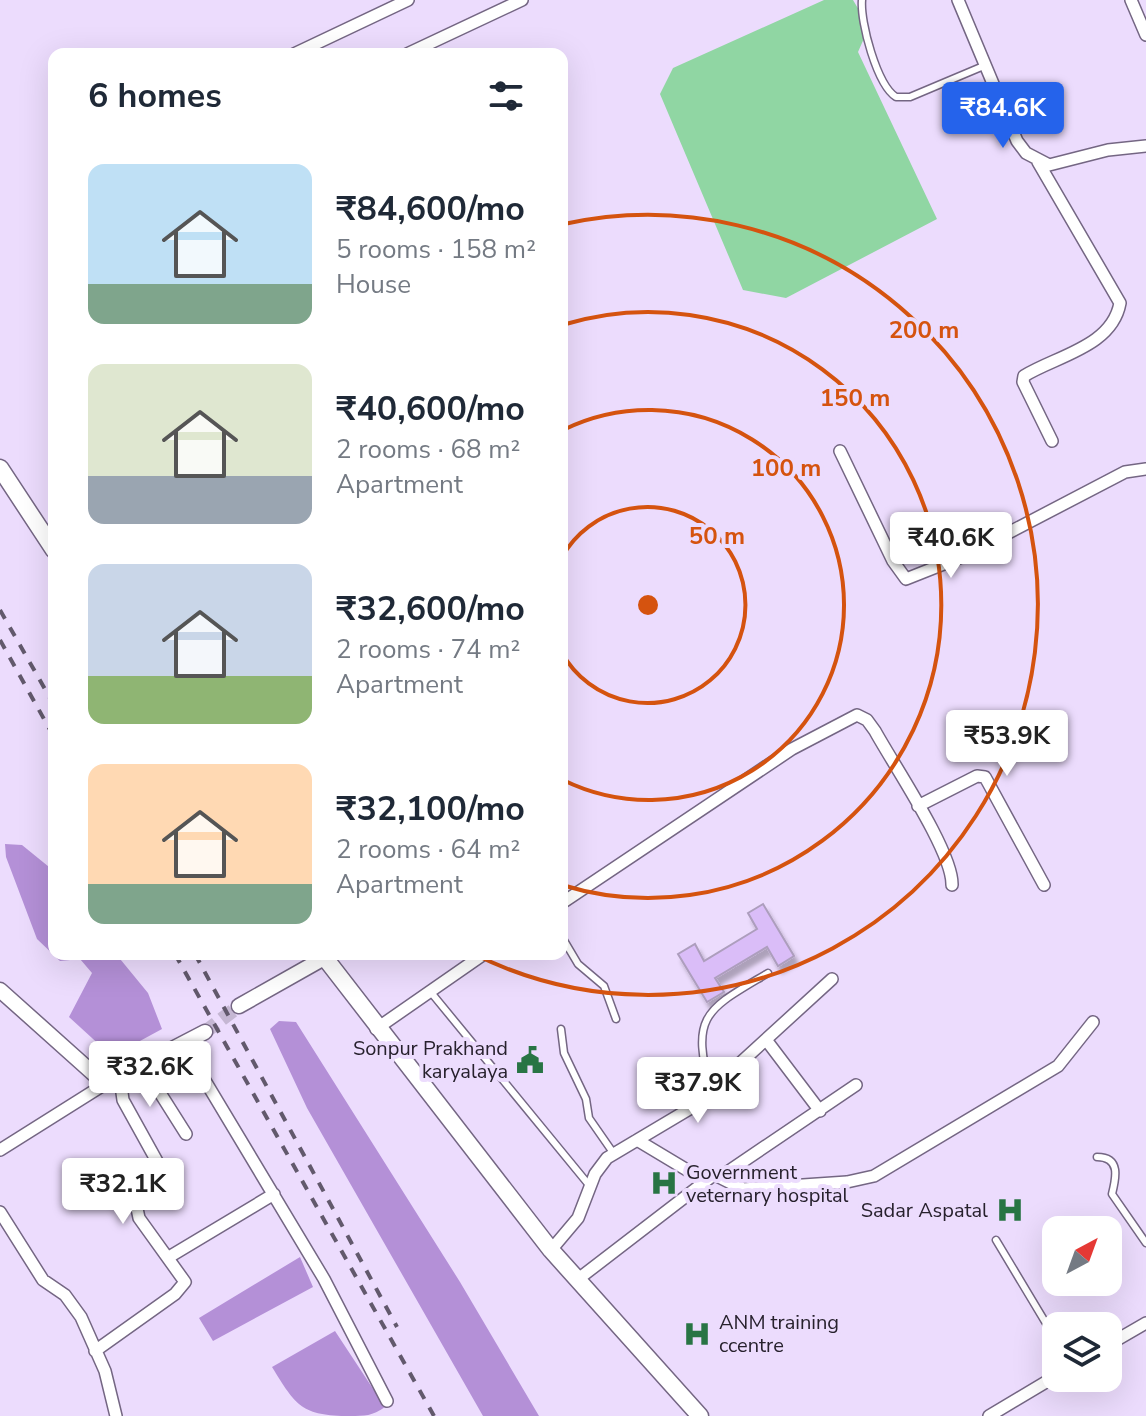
<!DOCTYPE html>
<meta charset="utf-8">
<style>
:root{--surface:#fff;--page:#f6f6f7;--text:#1f2937;--muted:#747a83;--accent:#2563eb}
body{margin:0;font-family:"Nunito Sans",sans-serif;background:var(--page);color:var(--text);height:100vh;display:flex;flex-direction:column;font-size:30px;white-space:nowrap}
*{box-sizing:border-box;margin:0}
p{font-size:26px;color:var(--muted)}
.icon{flex:none;width:44px;height:44px;fill:none;stroke:currentColor;stroke-width:2;stroke-linecap:round;stroke-linejoin:round}
.map{position:relative;flex:1;overflow:hidden}
.side{position:absolute;left:48px;top:48px;width:520px;height:912px;display:flex;flex-direction:column;background:var(--surface);border-radius:16px;box-shadow:0 8px 32px #0002}
.side>*{flex:none}
.needle{width:52px;rotate:41deg}
.controls{position:absolute;left:1042px;top:1216px;display:grid;gap:16px}
.controls a{display:grid;place-items:center;width:80px;height:80px;border-radius:16px;background:var(--surface);box-shadow:0 8px 32px #0002;font-size:40px}
.price{position:absolute;translate:-50% -68px;padding:0 18px;border-radius:8px;background:#fff;color:#222;font-size:26px;line-height:52px;filter:drop-shadow(0 2px 4px #0008)}
.price::after{content:'';position:absolute;left:50%;top:48px;width:24px;height:18px;margin-left:-12px;background:inherit;clip-path:polygon(0 0,100% 0,50% 100%)}
.price.on{background:var(--accent);color:#fff}
ul{padding:0;list-style:none}
li{display:flex;align-items:center;gap:24px;height:200px;padding:0 40px}
li span{display:grid;place-items:center;flex:none;width:224px;height:160px;border-radius:16px;color:#555}
li>.icon{margin-inline-start:auto}
span .icon{width:96px;height:96px;fill:#fffc;stroke-width:1}
li b{font-size:34px}
h2{display:flex;justify-content:space-between;align-items:center;height:96px;padding:0 40px;font-size:34px}
.map>svg:first-child{display:block}
.green{fill:#90d6a3}
.water{fill:#b490d7}
.building{fill:#dabdf8;stroke:#ad9ebd;stroke-width:2;filter:url(#shadow)}
.lines{fill:none;stroke-linecap:round;stroke-linejoin:round}
.tertiary-tunnel{stroke:#c5b7d3;stroke-width:14;stroke-dasharray:14 7;stroke-linecap:butt}
.service-casing{stroke:#746683;stroke-width:9}
.minor-casing{stroke:#746683;stroke-width:14}
.tertiary-casing{stroke:#746683;stroke-width:17}
.secondary-casing{stroke:#746683;stroke-width:19}
.service{stroke:#fff;stroke-width:6}
.minor{stroke:#fff;stroke-width:11}
.tertiary{stroke:#fff;stroke-width:14}
.secondary{stroke:#fff;stroke-width:16}
.rail{stroke:#62596c;stroke-width:4;stroke-dasharray:10 10;stroke-linecap:butt}
.ring{fill:none;stroke:#d5530f;stroke-width:4}
.labels{text-anchor:middle;stroke-width:8;stroke-linejoin:round;paint-order:stroke}
.poi-label{font-size:20px;fill:#27212d;stroke:#ecdcfd;text-anchor:end}
.centre{fill:#d5530f;stroke:#ecdcfd;stroke-width:4}
.ring-label{font-size:24px;text-anchor:middle;font-weight:bold;fill:#d5530f;stroke:#ecdcfd;stroke-width:8;stroke-linejoin:round;paint-order:stroke}
</style>
<div class="map">
<svg width="1146" height="1416" viewBox="0 0 1146 1416">
<defs>
<filter id="shadow"><feDropShadow dx="4" dy="7" stdDeviation="2" flood-color="#0004"/></filter>
</defs>
<rect width="100%" height="100%" fill="#ecdcfd"/>
<path class="green" d="M824,0H853L869,27L858,52L937,219L786,298L743,290L660,94L673,68Z"/>
<path class="water" d="M5,844L22,845L54,871V954H116L148,993L162,1029L127,1048L104,1049L69,1017L92,973L80,959L60,961L37,939L6,857Z
M279,1021L296,1022L460,1282L539,1416H483L307,1108L270,1029Z
M300,1257L313,1287L213,1341L199,1318Z
M335,1331L385,1407C372,1416 365,1416 350,1416C302,1416 296,1406 272,1367Z"/>
<path class="building" d="M763,904L794,956L778,966L767,947L715,978L724,992L707,1002L678,954L695,944L704,961L757,929L748,913Z"/>
<g class="lines">
<path class="tertiary-tunnel" d="M205,1032L239,1006"/>
<g class="service-casing">
<path id="service" d="M862,0C860,22 877,85 896,97H910L986,65
M562,937L578,964L604,986L616,1019
M429,990L589,1185
M561,1029L564,1053L586,1099L589,1118L614,1154
M711,1090C689,1014 708,1009 768,973
M1097,1157C1121,1157 1116,1178 1112,1194L1146,1243
M996,1240L1056,1340"/>
</g>
<g class="minor-casing">
<path id="minor" d="M958,0L1017,141L1026,153L1049,165L1108,150L1146,146
M1131,0L1146,35
M294,54L408,0
M407,54L522,0
M1038,162L1120,303C1112,347 1056,356 1024,376L1023,382L1052,441
M840,451L893,561L906,579L964,556L1125,472L1146,469
M918,806L977,776L985,777L1044,885
M562,903L792,749L857,715L867,720L875,731C893,764 953,852 952,885
M376,1029L484,954
M767,1041L820,1111
M183,1044L324,1279L387,1401
M143,1066L186,1134
M637,1140L692,1173L723,1175L856,1085
M0,1150L105,1084
M717,1176L743,1189L847,1182L874,1176L1058,1066L1093,1022
M0,1212L43,1280L65,1295L81,1317L105,1371L116,1416
M551,1250L578,1218L595,1174L607,1158L691,1108L832,979
M169,1257L274,1194
M577,1280L711,1177
M1108,1345L1146,1323
M95,1351L175,1294L185,1282L139,1218L134,1194L152,1179L159,1165L123,1100L120,1078
M989,1416L1056,1376"/>
</g>
<g class="tertiary-casing">
<path id="tertiary" d="M0,990L105,1084L205,1032
M239,1006L324,958"/>
</g>
<g class="secondary-casing">
<path id="secondary" d="M0,468L54,550
M322,954L551,1250L700,1416"/>
</g>
<use href="#service" class="service"/>
<use href="#minor" class="minor"/>
<use href="#tertiary" class="tertiary"/>
<use href="#secondary" class="secondary"/>
<path class="rail" d="M0,610L54,705
M0,640L54,737
M175,954L434,1416
M195,954L397,1327"/>
</g>
<g class="ring">
<path d="M562 557A98 98 0 1 1 562 653"/>
<path d="M563 430A195 195 0 1 1 563 780"/>
<path d="M562 325A293 293 0 1 1 562 885"/>
<path d="M564 224A390 390 0 1 1 474 954"/>
</g>
<defs>
<g id="civic-bare" transform="scale(2.16)"><path d="M-.6-6.5H3V-4.5H.6V-3L4-1V1h2V6H-6V1h2V-1L-.6-3ZM-1.2 2.5V6h2.4V2.5Z" fill="#287444" stroke="#ecdcfd" stroke-width="2.5" paint-order="stroke"/></g>
<g id="hospital-bare" transform="scale(2.16)"><path d="M-5-5h3v3.5h4V-5h3V5h-3V1.5h-4V5h-3Z" fill="#287444" stroke="#ecdcfd" stroke-width="2.5" paint-order="stroke"/></g>
</defs>
<g fill-rule="evenodd">
<use href="#civic-bare" x="530" y="1060"/>
<use href="#hospital-bare" x="664" y="1183"/>
<use href="#hospital-bare" x="1010" y="1210"/>
<use href="#hospital-bare" x="697" y="1334"/>
</g>
<g class="labels">
<g class="poi-label">
<text x="508" y="1055">Sonpur Prakhand<tspan x="508" dy="23">karyalaya</tspan></text>
<text x="686" y="1179" text-anchor="start">Government<tspan x="686" dy="23">veternary hospital</tspan></text>
<text x="988" y="1217">Sadar Aspatal</text>
<text x="719" y="1329" text-anchor="start">ANM training<tspan x="719" dy="23">ccentre</tspan></text>
</g>
</g>
<circle cx="648" cy="605" r="12" class="centre"/>
<g class="ring-label">
<text x="924" y="338">200 m</text>
<text x="855" y="406">150 m</text>
<text x="786" y="476">100 m</text>
<text x="717" y="544">50 m</text>
</g>
</svg>
<div class="controls">
<a><svg class="needle" viewBox="-14 -14 28 28"><path d="M0-13l5 13h-10z" fill="#e53935"/><path d="M0 13l5-13h-10z" fill="#747a83"/></svg></a>
<a><svg class="icon" aria-label="layers" viewBox="0 0 24 24"><path d="M12 4l9 5-9 5-9-5zM3 14l9 5 9-5"/></svg></a>
</div>
<b class="price on" style="left:1003px;top:150px">₹84.6K</b>
<b class="price" style="left:951px;top:580px">₹40.6K</b>
<b class="price" style="left:1007px;top:778px">₹53.9K</b>
<b class="price" style="left:150px;top:1109px">₹32.6K</b>
<b class="price" style="left:698px;top:1125px">₹37.9K</b>
<b class="price" style="left:123px;top:1226px">₹32.1K</b>
<section class="side">
<h2>6 homes<svg class="icon" aria-label="filters" viewBox="0 0 24 24"><path d="M4 7h16M4 17h16"/><circle cx="9" cy="7" r="2"/><circle cx="15" cy="17" r="2"/></svg></h2>
<ul>
<li><span style="background:linear-gradient(#bfe0f5 75%,#7fa58c 0)"><svg class="icon" aria-label="home" viewBox="0 0 24 24"><path d="M3 11l9-7 9 7M6 9v11h12V9"/></svg></span><div><b>₹84,600/mo</b><p>5 rooms · 158 m²</p><p>House</p></div></li>
<li><span style="background:linear-gradient(#dfe7d0 70%,#9aa5b1 0)"><svg class="icon" aria-label="home" viewBox="0 0 24 24"><path d="M3 11l9-7 9 7M6 9v11h12V9"/></svg></span><div><b>₹40,600/mo</b><p>2 rooms · 68 m²</p><p>Apartment</p></div></li>
<li><span style="background:linear-gradient(#c9d6e8 70%,#8fb573 0)"><svg class="icon" aria-label="home" viewBox="0 0 24 24"><path d="M3 11l9-7 9 7M6 9v11h12V9"/></svg></span><div><b>₹32,600/mo</b><p>2 rooms · 74 m²</p><p>Apartment</p></div></li>
<li><span style="background:linear-gradient(#ffd9b3 75%,#7fa58c 0)"><svg class="icon" aria-label="home" viewBox="0 0 24 24"><path d="M3 11l9-7 9 7M6 9v11h12V9"/></svg></span><div><b>₹32,100/mo</b><p>2 rooms · 64 m²</p><p>Apartment</p></div></li>
</ul>
</section>
</div>
